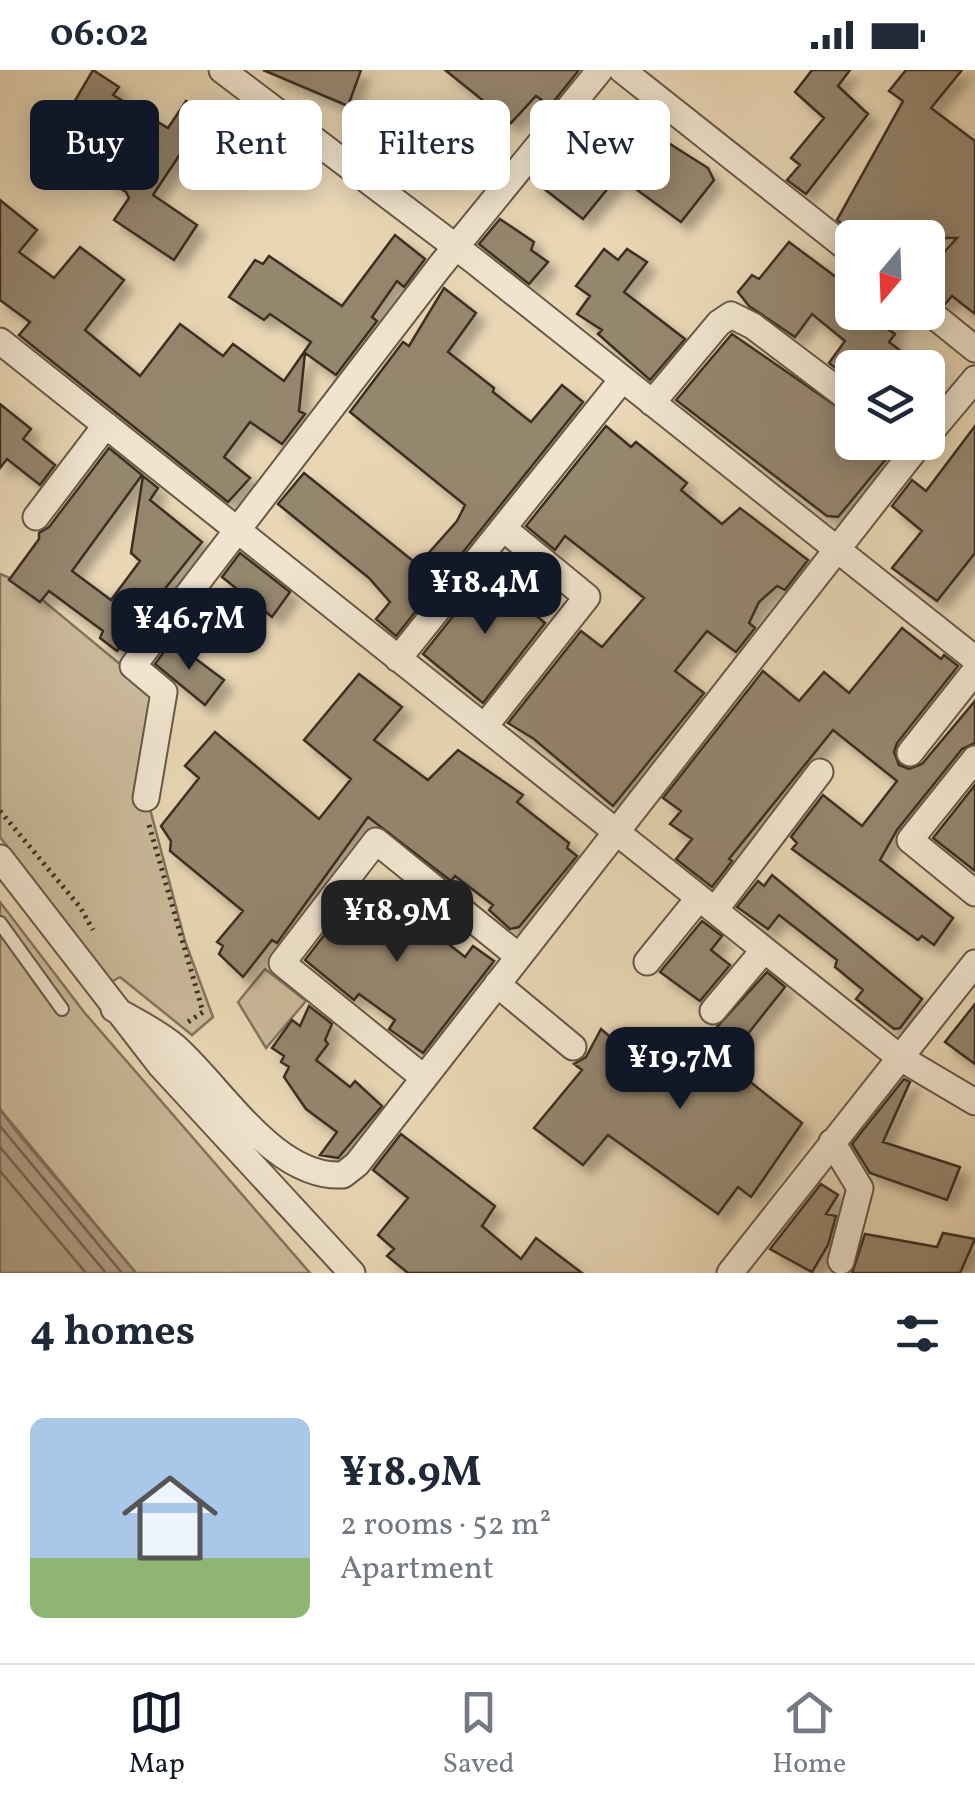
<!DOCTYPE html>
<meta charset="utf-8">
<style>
:root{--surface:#fff;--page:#f2f2f3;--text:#1f2937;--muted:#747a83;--line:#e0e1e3;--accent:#111827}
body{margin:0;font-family:Vollkorn,serif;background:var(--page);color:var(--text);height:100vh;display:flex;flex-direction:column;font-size:38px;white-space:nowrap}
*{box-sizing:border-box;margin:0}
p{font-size:32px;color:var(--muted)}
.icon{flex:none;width:55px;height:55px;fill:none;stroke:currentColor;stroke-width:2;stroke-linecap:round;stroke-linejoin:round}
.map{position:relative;height:1203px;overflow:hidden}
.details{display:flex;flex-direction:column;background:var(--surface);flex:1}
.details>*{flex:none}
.guide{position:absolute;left:30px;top:30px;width:915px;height:90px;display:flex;gap:20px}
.needle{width:65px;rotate:199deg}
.controls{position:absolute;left:835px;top:150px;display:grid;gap:20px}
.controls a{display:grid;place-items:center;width:110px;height:110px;border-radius:15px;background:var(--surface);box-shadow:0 5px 25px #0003;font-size:50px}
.price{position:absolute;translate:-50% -85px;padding:0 22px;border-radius:20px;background:var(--accent);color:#fff;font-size:32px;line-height:65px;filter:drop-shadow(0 2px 5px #0008)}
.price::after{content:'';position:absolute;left:50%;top:60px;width:30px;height:22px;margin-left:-15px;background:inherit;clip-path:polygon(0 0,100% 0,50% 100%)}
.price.active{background:#222;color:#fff}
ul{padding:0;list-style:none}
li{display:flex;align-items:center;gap:30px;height:250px;padding:0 30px}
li+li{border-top:2px solid var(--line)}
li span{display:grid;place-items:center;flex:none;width:280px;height:200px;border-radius:15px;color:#555}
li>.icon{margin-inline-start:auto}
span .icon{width:120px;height:120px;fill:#fffc;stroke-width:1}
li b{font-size:42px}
h2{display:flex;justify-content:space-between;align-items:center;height:120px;padding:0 30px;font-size:42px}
.chip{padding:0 35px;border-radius:15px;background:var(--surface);box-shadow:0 5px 25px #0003;font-size:35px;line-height:90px}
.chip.active{background:var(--accent);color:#fff}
.status{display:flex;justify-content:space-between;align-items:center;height:70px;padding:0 50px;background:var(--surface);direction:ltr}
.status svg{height:28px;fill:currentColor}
.tab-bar{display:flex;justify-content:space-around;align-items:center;height:140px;border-top:2px solid var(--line);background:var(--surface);font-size:28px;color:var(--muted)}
.tab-bar a{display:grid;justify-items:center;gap:5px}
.tab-bar .active{color:var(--accent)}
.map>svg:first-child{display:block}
.green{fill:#cbba9b;stroke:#84745f;stroke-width:2.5}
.water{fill:#ae9d83;stroke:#80715d;stroke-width:2.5}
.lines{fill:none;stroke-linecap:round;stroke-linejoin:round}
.shore{stroke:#756653;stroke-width:2.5}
.building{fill:#95866e;stroke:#3c2f23;stroke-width:2.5;filter:url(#shadow)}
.service-casing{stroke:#675947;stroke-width:16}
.minor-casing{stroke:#675947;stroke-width:29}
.path{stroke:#3c2f23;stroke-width:5;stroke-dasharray:2.5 5;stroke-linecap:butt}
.service{stroke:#f0e4ce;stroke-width:12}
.minor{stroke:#f0e4ce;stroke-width:25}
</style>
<div class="status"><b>06:02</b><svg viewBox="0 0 49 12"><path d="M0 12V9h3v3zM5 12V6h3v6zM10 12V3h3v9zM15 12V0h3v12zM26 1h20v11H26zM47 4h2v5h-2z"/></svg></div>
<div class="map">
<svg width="975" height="1203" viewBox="0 0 975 1203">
<defs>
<filter id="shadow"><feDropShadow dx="9" dy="9" stdDeviation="5" flood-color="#0004"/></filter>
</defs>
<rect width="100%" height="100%" fill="#e8d6b4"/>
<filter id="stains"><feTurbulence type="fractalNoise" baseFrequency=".002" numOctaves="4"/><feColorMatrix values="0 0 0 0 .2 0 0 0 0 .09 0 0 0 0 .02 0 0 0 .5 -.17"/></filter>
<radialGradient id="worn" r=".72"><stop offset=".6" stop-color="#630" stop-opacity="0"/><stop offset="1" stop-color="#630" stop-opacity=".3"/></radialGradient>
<path class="green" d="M0,504L22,513L161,628L149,735L185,871L213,947L192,965L120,907L111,912L0,767Z
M0,832L84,942L310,1203H136L0,1039Z
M265,899L306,931L266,978L238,932Z"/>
<path class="water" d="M0,1039L16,1061L136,1203H0Z"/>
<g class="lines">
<path class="shore" d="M0,1056L122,1203
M0,1077L106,1203
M0,1101L86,1203"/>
</g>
<path class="building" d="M93,0L119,17L113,25L168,58L186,31L206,45L153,125L197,155L174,190L114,150L129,128L126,122L101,106L105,99L54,66Z
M263,0H361L348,36Z
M445,0H579L550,36L536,26L511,53Z
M812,0H850L838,16L868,44L806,124L787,110L800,95L791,88L824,48L795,22Z
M906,0H962L931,38L975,71V244L952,226L945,234L928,225V210L938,196L935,192L957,168H860L837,150L903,31L889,21Z
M592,36L643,74L651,62L708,98L714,110L681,152L618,106L583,149L534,111L573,67L569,64Z
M0,130L37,160L19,182L54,208L80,177L124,210L85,260L140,306L180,254L223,286L233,274L284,311L311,272L270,244L264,250L229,227L255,190L263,194L269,186L342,236L395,165L425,189L404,217L397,211L372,247L377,251L336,305L305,283L299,341L305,344L282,374L250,352L224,387L250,408L228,432L19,265L30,252L0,230Z
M500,149L534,172L531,180L548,192L529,214L479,174Z
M789,172L852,219V242H903L889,260L895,264L889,272L923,298H852V311L829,293L845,271L812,244L795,267L749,236L738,222L752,205L759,209Z
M604,179L618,190L627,179L647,192L624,222L685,269L650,310L598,264L602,260L577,244L590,226L576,216Z
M444,218L476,243L448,282L494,318L493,322L531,352L562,315L583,332L396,566L376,549L390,532L369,508L278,434L304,403L418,495L457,451L465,435L350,342L403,272L409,276Z
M732,264L852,347V372H900L838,447L827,446L676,330Z
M0,334L31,359L23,369L55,395L40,415L7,389L0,398Z
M606,356L631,377L636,372L687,413L681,420L722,454L740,438L808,490L785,520L777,516L759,532L749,553L755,558L736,582L707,561L675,601L704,623L613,736L534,669L508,653L581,561L602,577L644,528L565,466L555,480L526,456Z
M975,356V483L937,531L892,498L922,461L892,436L912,410L926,421Z
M109,378L142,405L72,501L111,530L140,491L131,483L143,406L158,418L150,430L202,472L160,525L164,528L128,575L124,572L117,581L100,568L103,561L49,521L40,532L9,510L39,469V463L49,457Z
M240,483L290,522L272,547L222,507Z
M489,501L518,522L514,527L545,553L483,633L423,584Z
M902,558L941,589L944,585L958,596L897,673L894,682L899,695L909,699L922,694L975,631V673L962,679L897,760L880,790L953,848L934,875L922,866L918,870L792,779L797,773L791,767L823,725L862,756L897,711L833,660L729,789L732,791L712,817L676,789L692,769L670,754L681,741L663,728L763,601L799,631L824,602L849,623Z
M172,571L224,610L205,635L155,594Z
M359,604L402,637L374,670L428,710L458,680L523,725L517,732L569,773L567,778L577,786L519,857L510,859L489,840L493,835L455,806L451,811L368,747L277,873L272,870L243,907L219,884L223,876L217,872L243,841L170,781L171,771L161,756L199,708L185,696L215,662L319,749L351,709L304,670Z
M975,715V801L933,768Z
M772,805L922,929L900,958L894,959L856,929L863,920L835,897L837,890L779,845L768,859L737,837L758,811L764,816Z
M365,812L376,816L465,887L473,876L494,891L423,983L389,959L395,950L359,924L354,930L305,890Z
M702,851L722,866L711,880L730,895L700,931L660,902Z
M767,902L785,917L735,980L742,986L734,999L802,1053L751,1127L738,1117L718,1144L608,1065L583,1095L534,1058L582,1000L574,994L586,987L601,959L676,1023L714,976L706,969Z
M975,934V994L945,972Z
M309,936L332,954L325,970L328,974L316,990L350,1017L355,1011L382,1036L338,1088L320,1085L337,1062L306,1039L284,1007L289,997L281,992L284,986L272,978L292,950L300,956Z
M904,1009L910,1012L883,1072L960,1097L947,1130L870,1103L852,1074Z
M401,1064L495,1136L482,1156L521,1189L536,1168L582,1203H408L387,1186L394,1179L378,1165L408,1128L373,1100Z
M821,1114L838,1125L826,1144L836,1146L828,1175L812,1202L770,1179Z
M943,1163L975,1169L960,1203H852L865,1164L937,1177Z"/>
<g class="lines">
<g class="service-casing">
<path id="service" d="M0,853L62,939"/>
</g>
<g class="minor-casing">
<path id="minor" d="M222,0L473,190L975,589
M622,0L852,182
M928,241L975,279
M0,271L899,987L975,1032
M652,333L719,253L731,245L753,256L852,331
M928,365L975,309
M36,447L106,355
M398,589L621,311
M485,656L587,527L504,459
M910,683L975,601
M975,689L910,770L975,823
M146,728L164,622L133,596L441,195L600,0
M0,788L161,996L352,1203
M715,840L820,702
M647,892L699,828
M497,914L573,977
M114,939C133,950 156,961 174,976C222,1018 274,1109 343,1105L357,1094L921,372
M713,941L764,880
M424,1008L282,893L376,771L518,886
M832,1072L860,1118L841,1191
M730,1203L975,893"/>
</g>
<path class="path" d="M0,741L80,837L93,860
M149,755L203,942L188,952"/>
<use href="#service" class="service"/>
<use href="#minor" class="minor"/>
</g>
<rect width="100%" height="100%" filter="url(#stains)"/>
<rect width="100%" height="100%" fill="url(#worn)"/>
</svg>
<div class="controls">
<a><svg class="needle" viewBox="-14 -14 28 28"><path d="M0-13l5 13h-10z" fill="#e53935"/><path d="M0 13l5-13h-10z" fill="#747a83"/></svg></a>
<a><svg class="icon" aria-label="layers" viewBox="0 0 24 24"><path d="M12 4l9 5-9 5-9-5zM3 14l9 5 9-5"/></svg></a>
</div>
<b class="price" style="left:485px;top:567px">¥18.4M</b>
<b class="price" style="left:189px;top:603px">¥46.7M</b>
<b class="price active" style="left:397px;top:895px">¥18.9M</b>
<b class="price" style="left:680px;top:1042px">¥19.7M</b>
<div class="guide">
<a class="chip active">Buy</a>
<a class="chip">Rent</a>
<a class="chip">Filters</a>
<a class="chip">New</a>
</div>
</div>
<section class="details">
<h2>4 homes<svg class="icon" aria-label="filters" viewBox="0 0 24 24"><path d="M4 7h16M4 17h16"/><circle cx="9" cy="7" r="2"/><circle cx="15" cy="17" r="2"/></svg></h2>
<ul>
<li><span style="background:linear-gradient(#a9c7e8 70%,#8fb573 0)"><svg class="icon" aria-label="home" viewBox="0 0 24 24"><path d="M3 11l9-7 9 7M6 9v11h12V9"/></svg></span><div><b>¥18.9M</b><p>2 rooms · 52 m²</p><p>Apartment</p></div></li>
</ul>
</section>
<nav class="tab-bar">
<a class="active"><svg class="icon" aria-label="map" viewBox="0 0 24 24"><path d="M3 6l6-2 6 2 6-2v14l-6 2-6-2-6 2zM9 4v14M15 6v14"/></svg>Map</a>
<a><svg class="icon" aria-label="saved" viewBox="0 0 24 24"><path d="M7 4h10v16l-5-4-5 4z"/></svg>Saved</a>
<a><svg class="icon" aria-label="home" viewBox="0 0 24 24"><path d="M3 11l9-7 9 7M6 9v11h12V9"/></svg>Home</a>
</nav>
